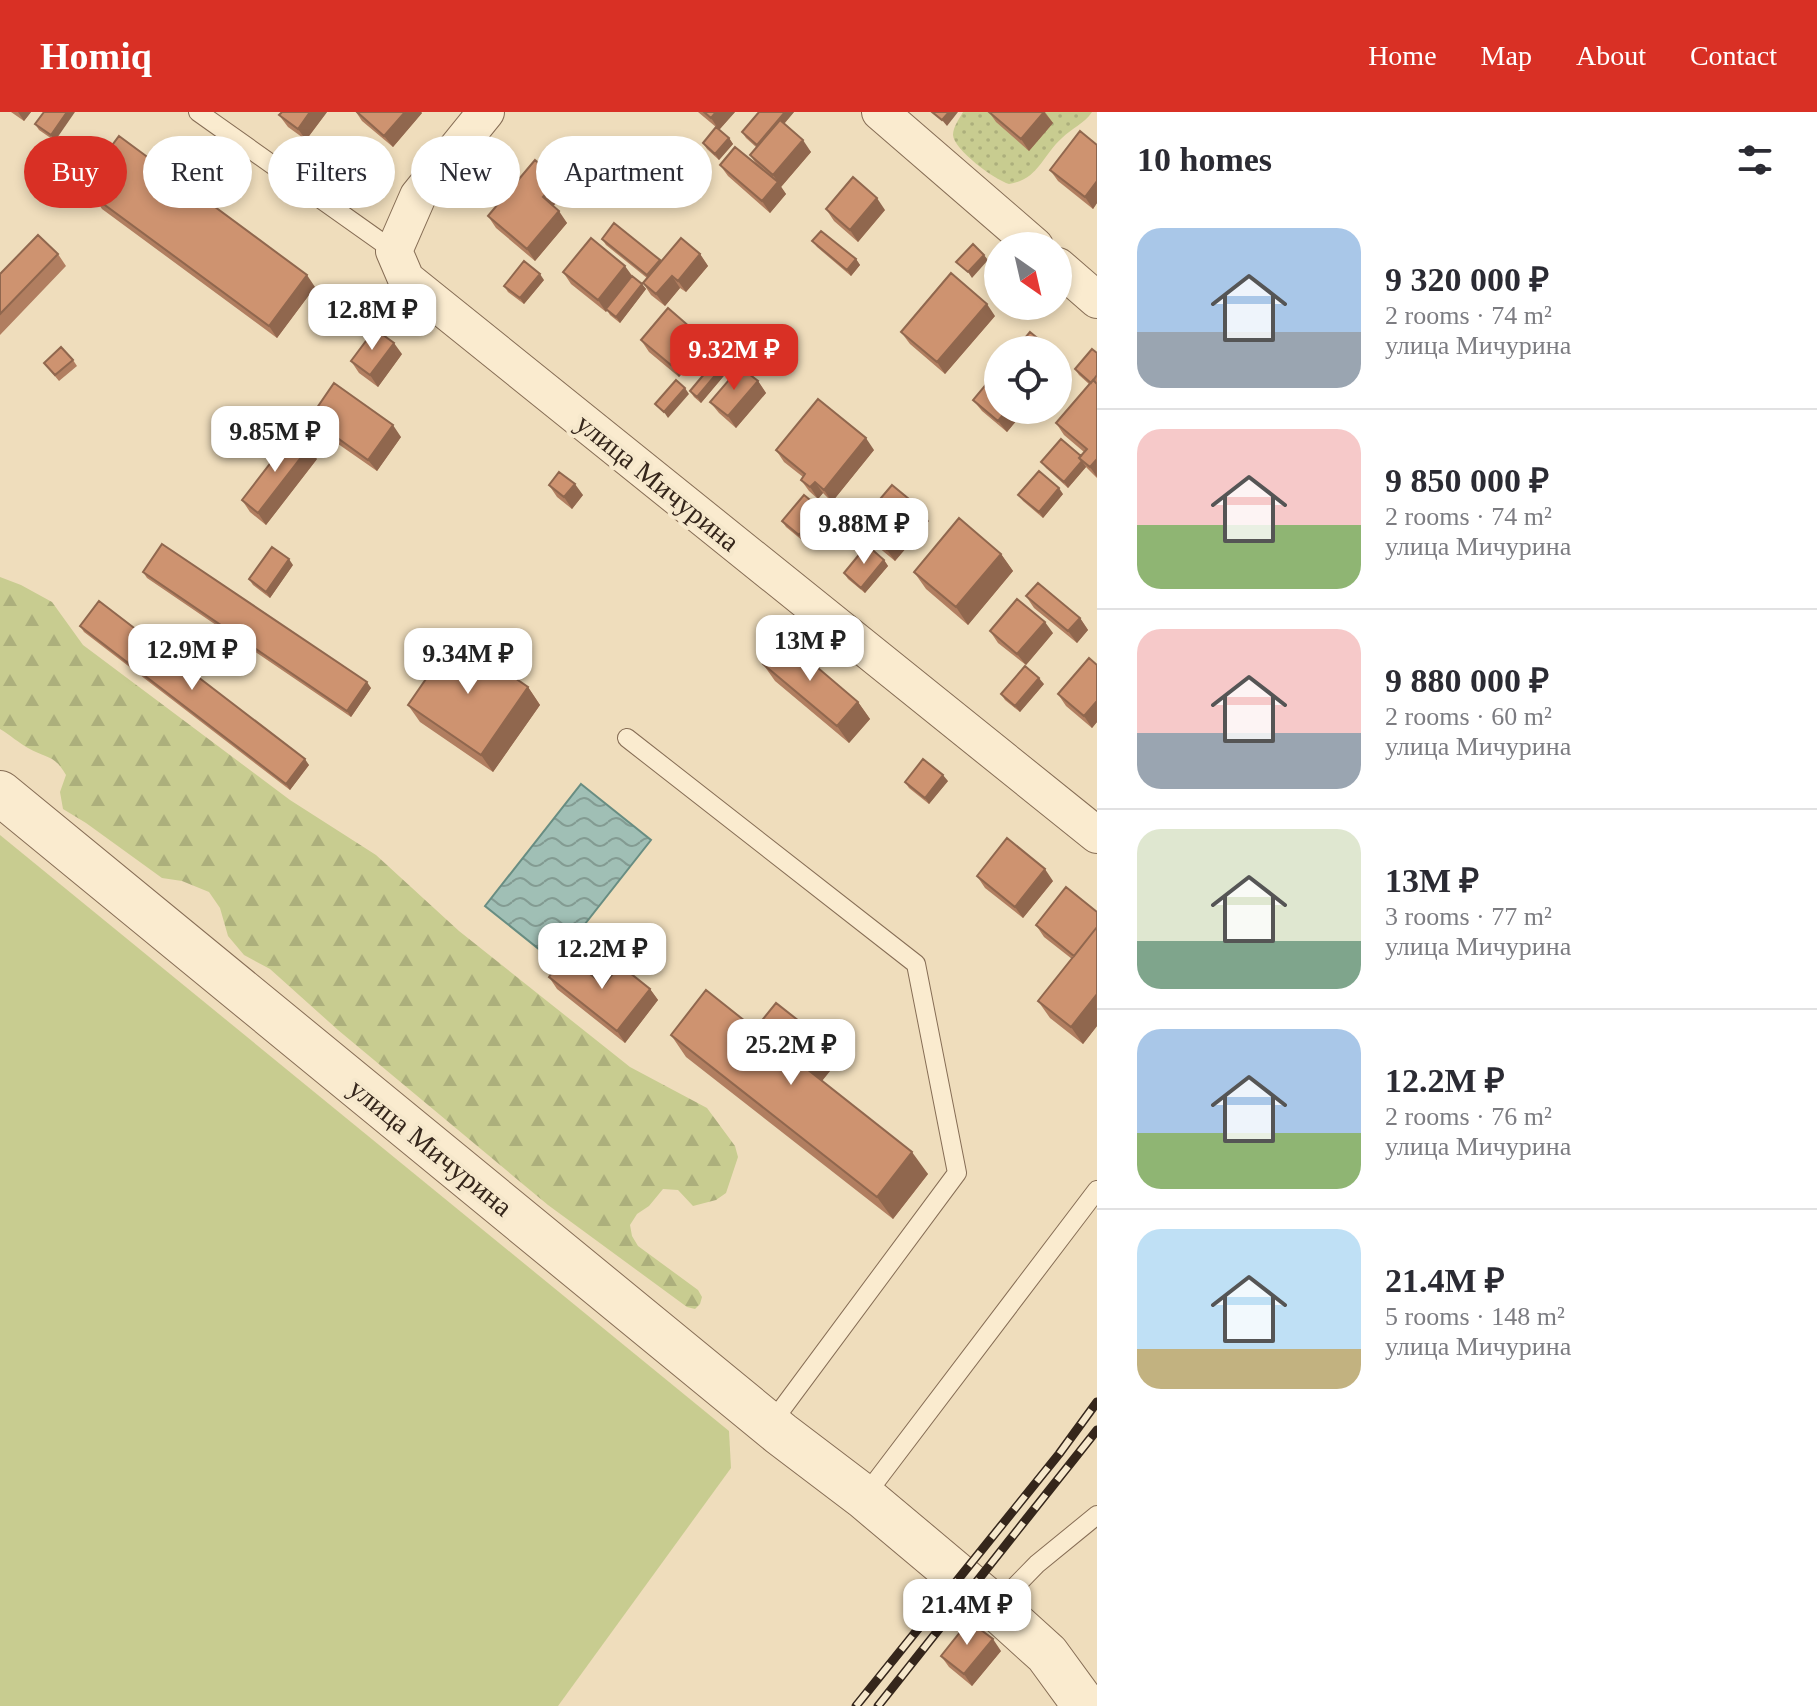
<!DOCTYPE html>
<meta charset="utf-8">
<style>
:root{--surface:#fff;--page:#f7f7f7;--text:#2b2b33;--muted:#7c7c81;--line:#e1e1e2;--accent:#d93025}
body{margin:0;font-family:Georgia,serif;background:var(--page);color:var(--text);height:100vh;display:flex;flex-direction:column;font-size:30px;white-space:nowrap}
*{box-sizing:border-box;margin:0}
p{font-size:26px;color:var(--muted)}
.icon{flex:none;width:44px;height:44px;fill:none;stroke:currentColor;stroke-width:2;stroke-linecap:round;stroke-linejoin:round}
.map{position:relative;flex:1;overflow:hidden}
.sheet{display:flex;flex-direction:column;background:var(--surface);width:720px}
.sheet>*{flex:none}
.top-card{position:absolute;left:24px;top:24px;width:760px;height:72px;display:flex;gap:16px}
.needle{width:52px;rotate:146deg}
.buttons{position:absolute;left:984px;top:120px;display:grid;gap:16px}
.buttons a{display:grid;place-items:center;width:88px;height:88px;border-radius:50%;background:var(--surface);box-shadow:0 4px 12px #0003;font-size:40px}
.price{position:absolute;translate:-50% -68px;padding:0 18px;border-radius:16px;background:#fff;color:#222;font-size:26px;line-height:52px;filter:drop-shadow(0 2px 4px #0008)}
.price::after{content:'';position:absolute;left:50%;top:48px;width:24px;height:18px;margin-left:-12px;background:inherit;clip-path:polygon(0 0,100% 0,50% 100%)}
.price.current{background:var(--accent);color:#fff}
ul{padding:0;list-style:none}
li{display:flex;align-items:center;gap:24px;height:200px;padding:0 40px}
li+li{border-top:2px solid var(--line)}
li span{display:grid;place-items:center;flex:none;width:224px;height:160px;border-radius:24px;color:#555}
li>.icon{margin-inline-start:auto}
span .icon{width:96px;height:96px;fill:#fffc;stroke-width:1}
li b{font-size:34px}
h2{display:flex;justify-content:space-between;align-items:center;height:96px;padding:0 40px;font-size:34px}
.tag{padding:0 28px;border-radius:36px;background:var(--surface);box-shadow:0 4px 12px #0003;font-size:28px;line-height:72px}
.tag.current{background:var(--accent);color:#fff}
header{display:flex;align-items:center;gap:48px;box-sizing:border-box;height:112px;padding:0 40px;background:var(--accent);color:#fff}
header strong{font-size:38px}
nav{display:flex;gap:44px;margin-inline-start:auto;font-size:28px}
main{display:flex;flex:1;min-height:0}
.map>svg:first-child{display:block}
.green{fill:#c8cc90}
.forest{fill:url(#forest-firs)}
.garden{fill:url(#garden-dots)}
.water{fill:url(#water-waves);stroke:#688d82;stroke-width:2}
.lines{fill:none;stroke-linecap:round;stroke-linejoin:round}
.service-casing{stroke:#866d55;stroke-width:20}
.minor-casing{stroke:#866d55;stroke-width:38}
.tertiary-casing{stroke:#866d55;stroke-width:46}
.service{stroke:#faebcf;stroke-width:18}
.minor{stroke:#faebcf;stroke-width:36}
.tertiary{stroke:#faebcf;stroke-width:44}
.rail-casing{stroke:#35261b;stroke-width:9}
.rail{stroke:#f6e8cc;stroke-width:6;stroke-dasharray:18;stroke-linecap:butt}
.wall{fill:#b17e60}
.shaded-wall{fill:#90674e}
.building{fill:#ce9370;stroke:#90674e;stroke-width:2}
.labels{text-anchor:middle;stroke-width:8;stroke-linejoin:round;paint-order:stroke}
.street-label{font-size:28px;fill:#35261b;stroke:#f6e8cc}
</style>
<header>
<strong>Homiq</strong>
<nav><a>Home</a><a>Map</a><a>About</a><a>Contact</a></nav>
</header>
<main>
<div class="map">
<svg width="1097" height="1594" viewBox="0 0 1097 1594">
<defs>
<pattern id="forest-firs" width="22" height="20" patternUnits="userSpaceOnUse" patternTransform="scale(2)"><rect width="22" height="20" fill="#c8cc90"/><path d="M5 1l3.5 6h-7zM16 11l3.5 6h-7z" fill="#acaf7c"/></pattern>
<pattern id="garden-dots" width="8" height="8" patternUnits="userSpaceOnUse" patternTransform="scale(2)"><rect width="8" height="8" fill="#c8cc90"/><path d="M2 2h.1M6 6h.1" fill="none" stroke="#acaf7c" stroke-width="1.8" stroke-linecap="round"/></pattern>
<pattern id="water-waves" width="16" height="10" patternUnits="userSpaceOnUse" patternTransform="scale(2)"><rect width="16" height="10" fill="#a0bfb5"/><path d="M0 5q4-4 8 0t8 0" fill="none" stroke="#839b92"/></pattern>
</defs>
<rect width="100%" height="100%" fill="#efddbc"/>
<path class="green" d="M0,723L729,1319L731,1356L558,1594H0Z"/>
<path class="forest" d="M0,465L21,473L52,490L83,533L290,688L376,743L459,819L630,955L707,996L735,1034L738,1045L726,1081L716,1088L693,1094L678,1078L663,1077L649,1094L637,1102L630,1113L632,1124L638,1134L698,1178L702,1185L700,1192L695,1197L687,1195L548,1093L338,918L270,857L244,843L228,824L220,796L209,780L182,769L162,766L86,711L63,697L60,680L66,663C54,642 47,647 28,636C19,631 10,623 0,617Z"/>
<path class="garden" d="M963,0H1092C1084,12 1072,16 1062,26C1043,43 1038,68 1009,72C995,68 954,38 953,23C953,15 959,7 963,0Z"/>
<path class="water" d="M581,672L651,728L555,850L485,794Z"/>
<g class="lines">
<g class="service-casing">
<path id="service" d="M198,0L394,139
M627,626L916,852L957,1061L770,1313
M864,1385L1097,1078
M995,1495L1037,1452L1097,1403"/>
</g>
<g class="minor-casing">
<path id="minor" d="M486,0L418,84L394,139L406,167L1097,723
M880,0L1035,134
M1058,154L1097,188"/>
</g>
<g class="tertiary-casing">
<path id="tertiary" d="M0,681L781,1322L864,1385L995,1495L1047,1542L1085,1594"/>
</g>
<use href="#service" class="service"/>
<use href="#minor" class="minor"/>
<use href="#tertiary" class="tertiary"/>
<g class="rail-casing">
<path id="rail" d="M856,1594L1059,1342L1097,1290
M878,1594L1097,1318"/>
</g>
<use href="#rail" class="rail"/>
</g>
<path class="wall" d="M11,0H31L24,9Z
M44,0L55,29L39,18L35,12Z
M327,0L306,28L288,15L279,3Z
M356,0H421L422,1L393,35L362,9Z
M698,0H735L719,18L729,26L733,32L719,48L707,37L703,31L716,15Z
M759,0H794L784,12L811,40L781,75L780,74L786,82L770,101L728,64L720,53H757L750,43L756,35L746,26L742,20Z
M989,0H1045L1053,11L1029,39L996,10Z
M1097,33V91L1093,97L1058,69L1050,58Z
M99,51L315,175L277,226L102,97L94,85L110,64Z
M558,68L566,79L553,94L567,111L535,149L496,116L488,104Z
M826,97L885,98L858,130L834,109Z
M602,127L660,148L661,150L700,142L708,154L686,180L680,176L665,194L651,183L643,171L647,166L606,133Z
M812,129L856,147L860,153L851,164L817,135Z
M58,142L66,154L0,223V162Z
M563,160L632,164L642,172L646,177L620,211L610,203L607,198L606,200L571,172Z
M544,168L524,192L508,180L504,174Z
M995,204L945,262L910,232L901,220Z
M741,218L765,241L751,258L738,247L701,291L694,285L690,279Z
M698,222L706,233L701,240L704,245L694,257L690,253L679,265L649,240L641,228Z
M1097,241V366L1086,355L1068,376L1046,356L1041,350L1081,344L1084,340L1064,323L1056,311L1089,272L1079,263L1075,257Z
M402,242L378,275L359,261L351,249Z
M73,248L77,254L59,269L44,251Z
M758,269L766,281L736,316L719,301L710,290Z
M973,288L998,298H1041L1031,310L1022,302L1007,320L982,299Z
M310,306L401,325L377,359L318,318Z
M776,338H874L832,390L823,381L818,387L809,379L801,368L803,365L784,350Z
M317,347L266,413L250,400L242,388Z
M549,373L583,383L572,397L557,385Z
M1063,382L1043,406L1023,389L1018,383Z
M821,397L825,403L803,429L786,415L782,409Z
M929,409L895,449L866,425L858,413Z
M1001,442L1013,459L968,513L926,477L914,460Z
M884,448L888,454L865,481L848,467L844,461Z
M293,453L270,486L253,473L249,467Z
M143,460L371,576L351,605L147,466Z
M1026,484L1080,506L1088,518L1077,531L1034,496Z
M80,514L309,653L290,678L84,520Z
M990,519L1053,521L1026,553L998,531Z
M763,552L858,590L870,607L849,631L775,569Z
M1097,553V610L1092,616L1066,594L1058,582Z
M1044,572L1020,600L1005,588L1001,582Z
M528,575L540,593L493,660L420,610L408,593Z
M948,669L929,692L909,676L905,670Z
M977,764L1053,769L1023,806L985,776Z
M1097,800V914L1083,932L1050,906L1038,889L1072,847L1044,825L1036,813Z
M549,865L604,873L650,877L658,888L625,931L557,877Z
M755,917L822,927L838,949L822,969L928,1062L893,1107L686,945L671,923Z
M1001,1539L972,1574L949,1555L941,1544Z"/>
<path class="shaded-wall" d="M18,0H31L24,9Z
M67,0H75L55,29L51,23Z
M310,0H327L306,28L298,17Z
M405,0H421L422,1L393,35L384,24Z
M716,0H735L719,18L711,6Z
M785,0H794L761,39L757,33Z
M949,0H958L947,14L942,8Z
M1044,0L1053,11L1029,39L1021,27Z
M729,26L733,32L719,48L715,42Z
M803,28L811,40L781,75L773,63Z
M558,68L566,79L551,97L543,85Z
M1097,69V91L1093,97L1085,85Z
M778,70L786,82L770,101L762,89Z
M877,86L885,98L858,130L850,118Z
M559,99L567,111L535,149L527,137Z
M700,142L708,154L686,180L678,169Z
M984,143L988,148L972,166L968,160Z
M856,147L860,153L851,164L847,158Z
M625,154L633,165L606,200L598,188Z
M540,162L544,168L524,192L520,186Z
M307,163L315,175L277,226L269,214Z
M672,164L680,176L665,194L656,182Z
M642,172L646,177L620,211L616,205Z
M987,192L995,204L945,262L937,250Z
M698,222L706,233L701,240L704,245L694,257L686,245L692,229Z
M394,231L402,242L378,275L370,263Z
M761,236L765,241L751,258L747,252Z
M681,241L690,253L679,265L671,253Z
M734,241L738,247L701,291L697,285Z
M1058,244L1064,253L1058,260Z
M758,269L766,281L736,316L728,304Z
M685,276L689,282L668,306L664,300Z
M1007,298H1019L1022,302L1007,320L998,309Z
M1023,298H1041L1031,310Z
M393,313L401,325L377,359L368,348Z
M866,326L874,338L832,390L824,378Z
M309,335L317,347L266,413L258,401Z
M1097,347V365L1090,355Z
M1082,349L1086,355L1068,376L1064,370Z
M815,370L823,381L818,387L810,375Z
M575,372L583,383L572,397L564,385Z
M1059,376L1063,382L1043,406L1039,400Z
M821,397L825,403L803,429L799,423Z
M921,397L929,409L895,449L887,438Z
M1001,442L1013,459L968,513L956,495Z
M289,447L293,453L270,486L266,480Z
M884,448L888,454L865,481L861,476Z
M1080,506L1088,518L1077,531L1068,519Z
M1045,510L1053,521L1026,553L1017,542Z
M1039,566L1044,572L1020,600L1015,594Z
M367,570L371,576L351,605L347,599Z
M528,575L540,593L493,660L481,643Z
M1097,589V610L1092,616L1084,604Z
M858,590L870,607L849,631L837,614Z
M305,647L309,653L290,678L286,672Z
M943,663L948,669L929,692L925,686Z
M1045,757L1053,769L1023,806L1015,795Z
M650,877L658,888L625,931L617,919Z
M1097,882V914L1083,932L1071,915Z
M822,927L838,949L817,975L802,953Z
M912,1040L928,1062L893,1107L877,1085Z
M993,1527L1001,1539L972,1574L964,1562Z"/>
<path class="building" d="M44,0H67L51,23L35,12Z
M282,0H310L298,17L279,3Z
M357,0H405L384,24Z
M704,0H716L711,6Z
M759,0H785L757,33L742,20Z
M932,0H949L942,8Z
M989,0H1044L1021,27Z
M780,8L803,28L773,63L750,43Z
M716,15L729,26L715,42L703,31Z
M1080,19L1097,33V69L1085,85L1050,58Z
M119,24L307,163L269,214L94,85L112,61L99,51Z
M735,35L778,70L762,89L720,53Z
M535,48L558,68L543,85L559,99L527,137L488,104Z
M853,65L877,86L850,118L826,97Z
M614,111L660,148L647,163L602,127Z
M821,119L856,147L847,158L812,129Z
M38,123L58,142L0,202V162Z
M591,126L625,154L598,188L563,160Z
M681,126L700,142L678,169L672,164L656,182L643,171Z
M973,132L984,143L968,160L956,150Z
M524,149L540,162L520,186L504,174Z
M951,161L987,192L937,250L901,220Z
M632,164L642,172L616,205L606,197Z
M668,196L698,222L692,229L696,233L686,245L681,241L671,253L641,228Z
M375,217L394,231L370,263L351,249Z
M741,218L761,236L747,252L734,241L697,285L690,279Z
M1030,220L1052,238H1015Z
M61,235L73,248L55,263L44,251Z
M1092,237L1097,241V263L1091,271L1075,257Z
M740,255L758,269L728,304L710,290Z
M998,258V298H1007L998,309L973,288Z
M676,268L685,276L664,300L655,292Z
M1093,268L1097,272V347L1090,355L1079,346L1087,337L1056,311Z
M334,271L393,313L368,348L310,306Z
M818,287L866,326L824,378L815,370L810,375L801,368L805,362L776,338Z
M292,323L309,335L258,401L242,388Z
M1061,327L1081,344L1079,346L1082,349L1064,370L1041,350Z
M1039,359L1059,376L1039,400L1018,383Z
M559,360L575,372L564,385L549,373Z
M892,373L921,397L887,438L858,413Z
M804,383L821,397L799,423L782,409Z
M959,406L1001,442L956,495L914,460Z
M162,432L367,570L347,599L143,460Z
M867,433L884,448L861,476L844,461Z
M272,435L289,447L266,480L249,467Z
M1038,471L1080,506L1068,519L1026,484Z
M1017,487L1045,510L1017,542L990,519Z
M99,489L305,647L286,672L80,514Z
M455,525L528,575L481,643L408,593Z
M784,527L858,590L837,614L763,552Z
M1089,546L1097,553V589L1084,604L1058,582Z
M1025,554L1039,566L1015,594L1001,582Z
M923,647L943,663L925,686L905,670Z
M1007,726L1045,757L1015,795L977,764Z
M1066,775L1097,800V815L1074,844L1036,813Z
M1097,815V882L1071,915L1038,889Z
M566,843L604,873L620,853L650,877L617,919L549,865Z
M706,878L755,917L776,891L822,927L802,953L912,1040L877,1085L671,923Z
M969,1509L993,1527L964,1562L941,1544Z"/>
<g class="labels">
<g class="street-label">
<text transform="translate(658 370) rotate(39)" y="10">улица Мичурина</text>
<text transform="translate(431 1035) rotate(39)" y="10">улица Мичурина</text>
</g>
</g>
</svg>
<div class="buttons">
<a><svg class="needle" viewBox="-14 -14 28 28"><path d="M0-13l5 13h-10z" fill="#e53935"/><path d="M0 13l5-13h-10z" fill="#7c7c81"/></svg></a>
<a><svg class="icon" aria-label="locate" viewBox="0 0 24 24"><circle cx="12" cy="12" r="6"/><path d="M12 2v4M12 18v4M2 12h4M18 12h4"/></svg></a>
</div>
<b class="price" style="left:372px;top:240px">12.8M ₽</b>
<b class="price current" style="left:734px;top:280px">9.32M ₽</b>
<b class="price" style="left:275px;top:362px">9.85M ₽</b>
<b class="price" style="left:864px;top:454px">9.88M ₽</b>
<b class="price" style="left:810px;top:571px">13M ₽</b>
<b class="price" style="left:192px;top:580px">12.9M ₽</b>
<b class="price" style="left:468px;top:584px">9.34M ₽</b>
<b class="price" style="left:602px;top:879px">12.2M ₽</b>
<b class="price" style="left:791px;top:975px">25.2M ₽</b>
<b class="price" style="left:967px;top:1535px">21.4M ₽</b>
<div class="top-card">
<a class="tag current">Buy</a>
<a class="tag">Rent</a>
<a class="tag">Filters</a>
<a class="tag">New</a>
<a class="tag">Apartment</a>
</div>
</div>
<section class="sheet">
<h2>10 homes<svg class="icon" aria-label="filters" viewBox="0 0 24 24"><path d="M4 7h16M4 17h16"/><circle cx="9" cy="7" r="2"/><circle cx="15" cy="17" r="2"/></svg></h2>
<ul>
<li><span style="background:linear-gradient(#a9c7e8 65%,#9aa5b1 0)"><svg class="icon" aria-label="home" viewBox="0 0 24 24"><path d="M3 11l9-7 9 7M6 9v11h12V9"/></svg></span><div><b>9 320 000 ₽</b><p>2 rooms · 74 m²</p><p>улица Мичурина</p></div></li>
<li><span style="background:linear-gradient(#f6c9c9 60%,#8fb573 0)"><svg class="icon" aria-label="home" viewBox="0 0 24 24"><path d="M3 11l9-7 9 7M6 9v11h12V9"/></svg></span><div><b>9 850 000 ₽</b><p>2 rooms · 74 m²</p><p>улица Мичурина</p></div></li>
<li><span style="background:linear-gradient(#f6c9c9 65%,#9aa5b1 0)"><svg class="icon" aria-label="home" viewBox="0 0 24 24"><path d="M3 11l9-7 9 7M6 9v11h12V9"/></svg></span><div><b>9 880 000 ₽</b><p>2 rooms · 60 m²</p><p>улица Мичурина</p></div></li>
<li><span style="background:linear-gradient(#dfe7d0 70%,#7fa58c 0)"><svg class="icon" aria-label="home" viewBox="0 0 24 24"><path d="M3 11l9-7 9 7M6 9v11h12V9"/></svg></span><div><b>13M ₽</b><p>3 rooms · 77 m²</p><p>улица Мичурина</p></div></li>
<li><span style="background:linear-gradient(#a9c7e8 65%,#8fb573 0)"><svg class="icon" aria-label="home" viewBox="0 0 24 24"><path d="M3 11l9-7 9 7M6 9v11h12V9"/></svg></span><div><b>12.2M ₽</b><p>2 rooms · 76 m²</p><p>улица Мичурина</p></div></li>
<li><span style="background:linear-gradient(#bfe0f5 75%,#c2b280 0)"><svg class="icon" aria-label="home" viewBox="0 0 24 24"><path d="M3 11l9-7 9 7M6 9v11h12V9"/></svg></span><div><b>21.4M ₽</b><p>5 rooms · 148 m²</p><p>улица Мичурина</p></div></li>
</ul>
</section>
</main>
